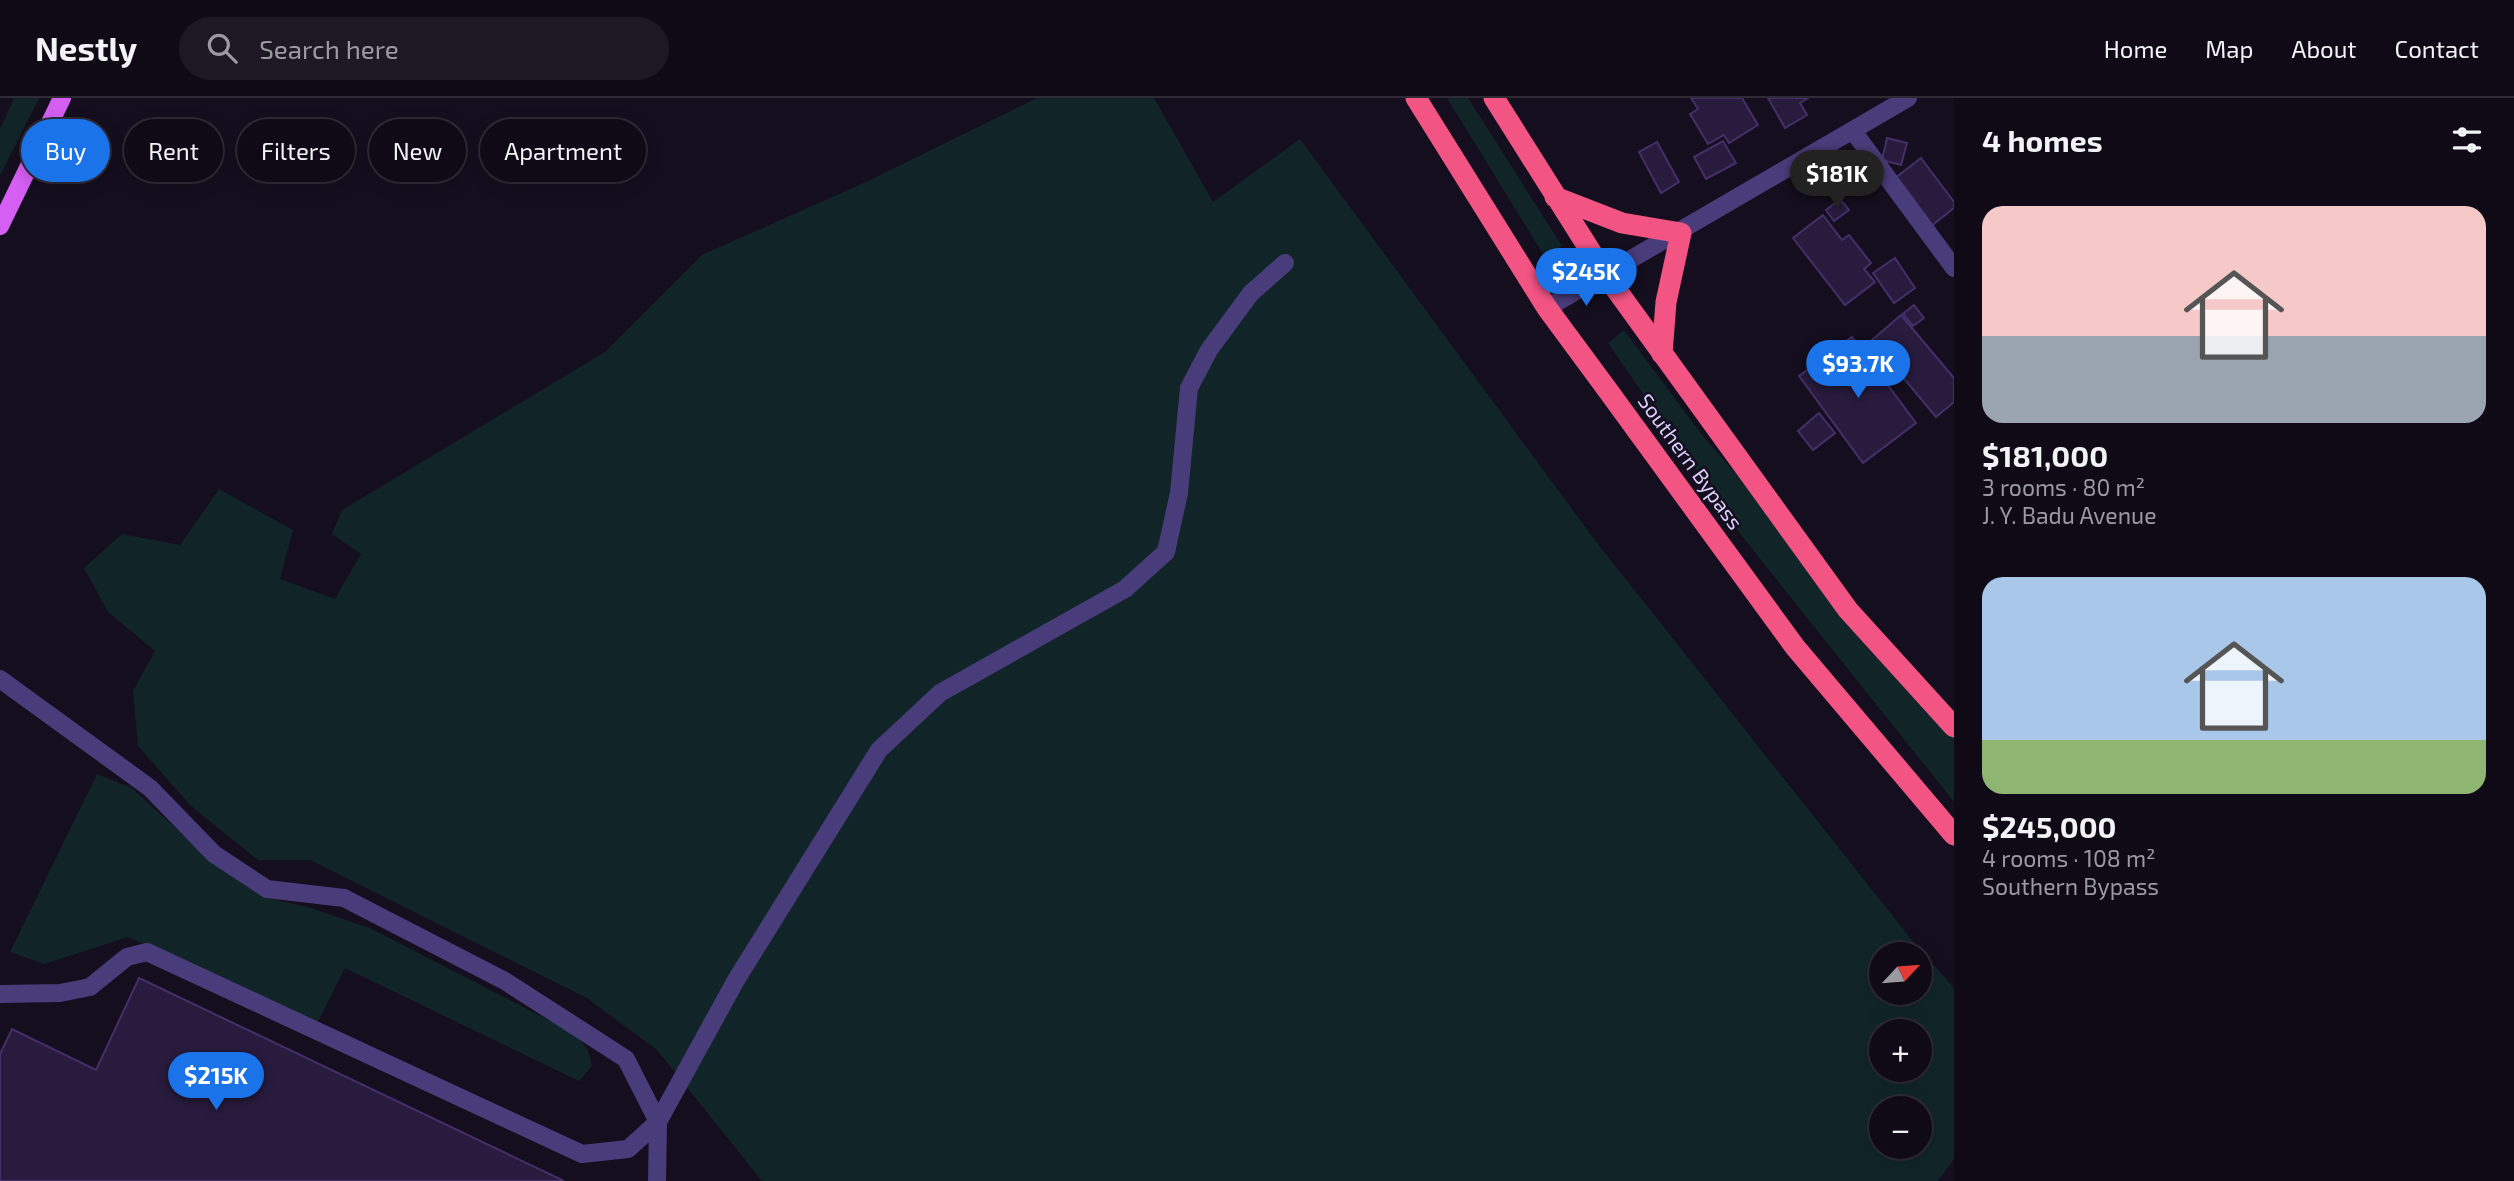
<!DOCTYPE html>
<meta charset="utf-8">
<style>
:root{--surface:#0f0a16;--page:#1d1823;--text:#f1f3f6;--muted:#9b9aa1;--line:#2f2b35;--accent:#1a73e8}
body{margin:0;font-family:"Exo 2",sans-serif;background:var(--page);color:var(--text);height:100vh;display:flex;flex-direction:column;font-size:26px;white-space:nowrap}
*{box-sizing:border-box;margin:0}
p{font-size:23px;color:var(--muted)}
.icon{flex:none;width:38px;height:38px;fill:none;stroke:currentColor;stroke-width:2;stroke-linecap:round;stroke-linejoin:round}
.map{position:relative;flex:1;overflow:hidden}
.details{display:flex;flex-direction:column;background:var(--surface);width:560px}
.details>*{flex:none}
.hud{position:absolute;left:21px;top:21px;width:665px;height:63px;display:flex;gap:14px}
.needle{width:46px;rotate:64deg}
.tools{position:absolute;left:1869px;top:844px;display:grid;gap:14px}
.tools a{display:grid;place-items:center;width:63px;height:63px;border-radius:50%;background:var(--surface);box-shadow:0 4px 18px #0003,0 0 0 2px var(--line);font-size:35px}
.price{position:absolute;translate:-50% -60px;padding:0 16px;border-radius:24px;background:var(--accent);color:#fff;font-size:23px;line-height:46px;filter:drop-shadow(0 2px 4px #0008)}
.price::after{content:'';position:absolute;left:50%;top:42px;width:21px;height:16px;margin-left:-10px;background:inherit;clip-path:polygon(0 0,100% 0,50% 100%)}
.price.on{background:#222;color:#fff}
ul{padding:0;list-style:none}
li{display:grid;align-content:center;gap:14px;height:371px;padding:0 28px}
li span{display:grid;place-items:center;height:217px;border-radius:21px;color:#555}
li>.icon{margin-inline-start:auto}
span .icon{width:126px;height:126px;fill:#fffc;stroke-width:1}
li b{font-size:30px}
h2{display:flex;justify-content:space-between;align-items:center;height:84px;padding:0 28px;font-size:30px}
.tag{padding:0 24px;border-radius:32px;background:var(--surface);box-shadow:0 4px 18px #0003,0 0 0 2px var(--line);font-size:24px;line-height:63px}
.tag.on{background:var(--accent);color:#fff}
header{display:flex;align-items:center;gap:42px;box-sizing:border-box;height:98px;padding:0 35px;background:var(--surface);border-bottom:2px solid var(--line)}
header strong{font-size:33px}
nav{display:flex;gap:38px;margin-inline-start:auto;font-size:24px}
.search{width:490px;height:63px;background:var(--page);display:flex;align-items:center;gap:18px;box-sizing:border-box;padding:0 24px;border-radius:38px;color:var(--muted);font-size:26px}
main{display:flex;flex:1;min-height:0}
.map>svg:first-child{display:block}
.green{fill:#112528;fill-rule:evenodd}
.building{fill:#281b3e;stroke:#442f68;stroke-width:2}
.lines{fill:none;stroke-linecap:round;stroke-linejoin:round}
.minor{stroke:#493c7a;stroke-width:18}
.major{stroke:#d55ff2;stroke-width:18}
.highway{stroke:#f25484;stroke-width:21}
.labels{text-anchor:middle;stroke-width:5;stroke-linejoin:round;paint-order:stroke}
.street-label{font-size:21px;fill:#dccffb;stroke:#140e1e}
</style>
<header>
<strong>Nestly</strong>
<div class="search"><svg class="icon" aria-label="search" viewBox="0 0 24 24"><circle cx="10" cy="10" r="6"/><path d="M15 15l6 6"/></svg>Search here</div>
<nav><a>Home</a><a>Map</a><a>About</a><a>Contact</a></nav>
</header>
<main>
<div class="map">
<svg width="1954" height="1083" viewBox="0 0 1954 1083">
<rect width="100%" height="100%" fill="#140e1e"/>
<path class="green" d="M14,0H39L0,78V31Z
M1037,0H1154L1213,104L1300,41L1594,441L1911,841L1954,890V1061L1938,1083H762L657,952L587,900L310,762H258L191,708L138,648L133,593L155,553L108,514L84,470L122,436L180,447L219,391L293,432L280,481L335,501L361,456L332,436L342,412L605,254L702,157L868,83ZM1881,856H1920V894H1881ZM1881,933H1920V971H1881ZM1881,1010H1920V1048H1881Z
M1447,0H1468L1562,148L1545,159Z
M1624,232L1702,337L1954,623V704L1738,433L1608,245Z
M97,676L132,690L211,763L267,800L308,809L372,831L560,928C579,939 589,946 592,968L579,983L345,870L318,924L128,839L44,866L10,854Z"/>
<path class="building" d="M1691,0H1742L1758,27L1729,45L1724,37L1708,46L1690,16L1698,11Z
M1768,0H1808L1800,5L1807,17L1785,30Z
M1887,40L1907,45L1901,67L1882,62Z
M1723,43L1736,65L1706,81L1694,59Z
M1657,44L1679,84L1661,95L1639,54Z
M1921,60L1954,104V110L1930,129L1894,81Z
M1840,101L1849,112L1834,123L1826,112Z
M1823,117L1842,142L1849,137L1871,165L1864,171L1875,184L1845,207L1793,140Z
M1895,160L1915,190L1894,205L1873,175Z
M1914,207L1924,220L1913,228L1903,216Z
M1901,217L1954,280V304L1936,319L1872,242Z
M1852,239L1916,325L1863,365L1799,278Z
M1819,315L1835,335L1813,352L1798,333Z
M139,880L564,1083H0V956L12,931L96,972Z"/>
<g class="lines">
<path class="minor" d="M1853,33L1954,170
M1547,210L1908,0
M0,581L150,690L214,756L267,791L344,800L505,883L626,961L658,1024L657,1083
M0,896L60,895L90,889L127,859L147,854L582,1056L628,1051L658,1024L736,882L879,652L940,595L1125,491L1166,454L1179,395L1189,290L1209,252L1251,195L1285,165"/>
<path class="major" d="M0,128L62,0"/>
<path class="highway" d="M1416,0L1547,210L1609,294L1795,549L1954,737
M1494,0L1605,176L1848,512L1954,629
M1555,99L1622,125L1681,135L1666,204L1662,256"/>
</g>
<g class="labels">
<g class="street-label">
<text transform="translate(1690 364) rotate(54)" y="7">Southern Bypass</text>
</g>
</g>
</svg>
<div class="tools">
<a><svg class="needle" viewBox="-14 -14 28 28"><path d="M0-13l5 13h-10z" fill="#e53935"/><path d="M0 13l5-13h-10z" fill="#9b9aa1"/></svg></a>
<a>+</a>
<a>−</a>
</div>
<b class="price on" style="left:1837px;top:112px">$181K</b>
<b class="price" style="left:1586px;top:210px">$245K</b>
<b class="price" style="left:1858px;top:302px">$93.7K</b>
<b class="price" style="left:216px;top:1014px">$215K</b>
<div class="hud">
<a class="tag on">Buy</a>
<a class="tag">Rent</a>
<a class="tag">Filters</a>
<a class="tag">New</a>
<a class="tag">Apartment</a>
</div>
</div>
<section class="details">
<h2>4 homes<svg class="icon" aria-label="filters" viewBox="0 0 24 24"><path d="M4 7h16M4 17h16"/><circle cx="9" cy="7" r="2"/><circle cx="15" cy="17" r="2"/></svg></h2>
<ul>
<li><span style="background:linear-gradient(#f6c9c9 60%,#9aa5b1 0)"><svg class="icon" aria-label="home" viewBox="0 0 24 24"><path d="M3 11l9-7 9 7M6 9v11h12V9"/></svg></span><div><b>$181,000</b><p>3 rooms · 80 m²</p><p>J. Y. Badu Avenue</p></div></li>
<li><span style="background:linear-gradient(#a9c7e8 75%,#8fb573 0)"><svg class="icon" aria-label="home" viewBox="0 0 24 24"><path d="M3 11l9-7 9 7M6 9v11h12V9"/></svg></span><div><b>$245,000</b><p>4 rooms · 108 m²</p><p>Southern Bypass</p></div></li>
</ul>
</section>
</main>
